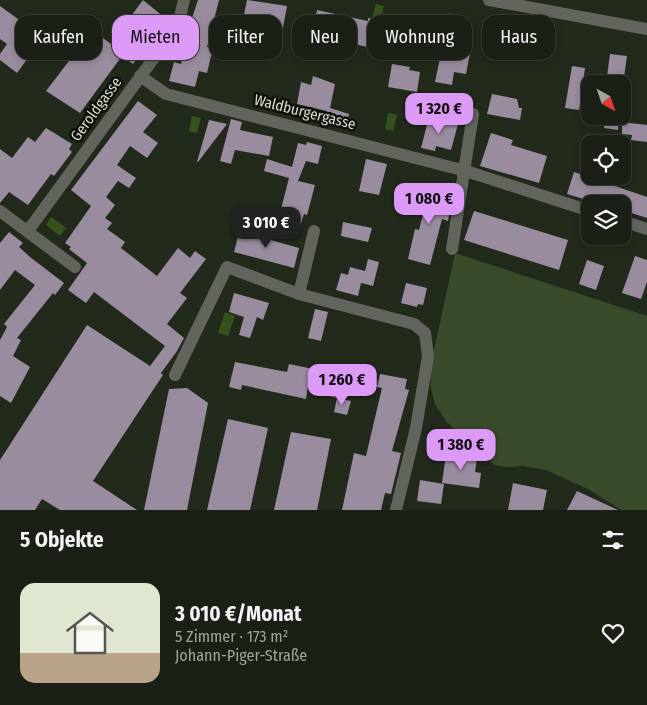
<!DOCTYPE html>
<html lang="de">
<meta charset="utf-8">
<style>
:root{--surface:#1a2015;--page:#23281e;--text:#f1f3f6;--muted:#9fa3a0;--line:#383e34;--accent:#dc99f5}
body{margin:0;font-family:"Fira Sans Condensed",sans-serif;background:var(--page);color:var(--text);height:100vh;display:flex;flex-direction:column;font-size:19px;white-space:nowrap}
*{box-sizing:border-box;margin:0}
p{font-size:16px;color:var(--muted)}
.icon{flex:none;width:28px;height:28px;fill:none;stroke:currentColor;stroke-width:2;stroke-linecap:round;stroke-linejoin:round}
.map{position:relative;height:510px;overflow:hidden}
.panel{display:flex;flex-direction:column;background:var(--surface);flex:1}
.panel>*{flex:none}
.top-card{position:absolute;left:15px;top:15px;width:618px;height:45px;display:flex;gap:10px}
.needle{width:32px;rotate:140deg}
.controls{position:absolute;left:581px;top:75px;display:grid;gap:10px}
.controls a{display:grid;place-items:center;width:50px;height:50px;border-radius:10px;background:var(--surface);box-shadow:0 2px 8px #0003,0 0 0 1px var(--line);font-size:25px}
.price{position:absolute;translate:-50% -42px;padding:0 11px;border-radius:10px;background:var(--accent);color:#111;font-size:16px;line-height:32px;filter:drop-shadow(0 1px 2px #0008)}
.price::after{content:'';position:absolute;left:50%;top:30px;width:15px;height:11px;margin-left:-8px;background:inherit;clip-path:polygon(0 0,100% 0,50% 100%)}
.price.active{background:#222;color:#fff}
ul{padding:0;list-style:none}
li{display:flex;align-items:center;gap:15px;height:125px;padding:0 20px}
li+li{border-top:1px solid var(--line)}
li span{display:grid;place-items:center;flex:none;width:140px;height:100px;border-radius:15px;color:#555}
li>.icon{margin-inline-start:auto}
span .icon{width:60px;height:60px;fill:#fffc;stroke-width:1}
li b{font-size:21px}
h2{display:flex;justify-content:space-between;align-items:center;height:60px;padding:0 20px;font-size:21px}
.chip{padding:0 18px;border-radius:15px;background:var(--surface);box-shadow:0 2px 8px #0003,0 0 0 1px var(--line);font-size:18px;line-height:45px}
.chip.active{background:var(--accent);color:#111}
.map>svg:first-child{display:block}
.green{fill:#394b2b}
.water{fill:#35511c}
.building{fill:#998c9e}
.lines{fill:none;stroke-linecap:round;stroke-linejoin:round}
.minor{stroke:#61655e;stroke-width:12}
.labels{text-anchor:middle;stroke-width:5;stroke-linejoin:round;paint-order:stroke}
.street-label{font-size:15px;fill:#d8ded4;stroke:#0e120b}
</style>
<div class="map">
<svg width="647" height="510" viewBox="0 0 647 510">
<rect width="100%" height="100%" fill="#222a1c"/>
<path class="green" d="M455,253L647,316V510H621L590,490L546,470L523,466L506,467L495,465L476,451L446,421L435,404L431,388L430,369Z"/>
<path class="water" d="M376,4L384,6L381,19L372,17Z
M448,13L457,15L454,32L445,30Z
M440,110L459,114L458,121L439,117Z
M388,113L397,115L393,131L385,129Z
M192,116L201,118L197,133L189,131Z
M397,195L412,199L410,206L395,202Z
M51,217L66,228L60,236L46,225Z
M225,312L235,316L228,336L218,333Z"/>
<path class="building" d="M143,0L170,22L162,33L157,29L133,64L122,56L80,113L46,91L88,36L93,39L97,34L124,53L138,34L125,24Z
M198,0H219L207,47L213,48L207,73L199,71L195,87L169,81L174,62L181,64L189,27Z
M247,0L287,6L282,33L242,25Z
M0,6L43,37L17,73L0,60V54L7,44L0,39Z
M317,10L368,21V18L392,23L386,51L349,43L346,57L332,54L335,39L312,34Z
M297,30L312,33L309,48L294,45Z
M451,39L472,43L466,74L454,72L452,85L435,82L442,48L449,49Z
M610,54L627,56L623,84H606Z
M392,64L410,67L409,70L420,72L417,92L388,87Z
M572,66L585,68L579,110L565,108Z
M313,76L335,84L330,108L349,114L346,128L324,123L327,111L297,104L301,82L311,85Z
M492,94L517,99L519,108H522L520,120L487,114Z
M138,101L157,115L143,132L158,143L147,158L130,146L117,165L136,178L129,188L118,181L106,197L115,205L105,218L112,223L107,229L125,242L121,248L157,276L178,248L190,258L195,251L206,259L180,293L187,298L167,324L184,338L177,351L161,373L163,375L93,481L137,510H60L42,499L35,510H0V460L87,325L150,366L165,346L94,292L86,303L68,290L87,263L69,249L71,247L65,243L91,206L71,190Z
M605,116H619L618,130L604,128Z
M429,117L458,124L451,150L436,146L435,151L421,148Z
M231,119L242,122L240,130L273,137L269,156L235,150L231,164L220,161Z
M209,120L227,124L198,162H197Z
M622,122L647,125V142L631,140L632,135L622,134Z
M46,128L72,144L69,149L72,152L54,176L51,174L28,205L9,192L0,203V149L12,158L28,137L35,142Z
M491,133L513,140L511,145L547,156L539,183L480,166Z
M307,142L322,146L318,164L306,161L298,181L315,185L307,215L304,214L300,227L280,213L289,178L264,171L267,159L292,167L298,143L306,145Z
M366,159L387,164L379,195L359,191Z
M574,172L647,197V218L622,210V204H607L590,198V201L567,194Z
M426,186L447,191L444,204L451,205L448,221L442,219L430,265L408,259L415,229L419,230L425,206L421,205Z
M474,211L568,240L559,270L464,240Z
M343,222L372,228L368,242L341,236Z
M240,229L260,234V237L299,248L294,268L234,252Z
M9,232L23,243L19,247L30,257L64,283L55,295L53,293L17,338L21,340L13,356L30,367L11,403L0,396V340L7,327L4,324L35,285L15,270L0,290V243Z
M635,256L647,260V282L641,299L622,293Z
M368,259L379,262L373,286L361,283L358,296L336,290L341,273L348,275L350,267L365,271Z
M587,260L604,266L596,290L579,284Z
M406,283L427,288L423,305L418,304L417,307L401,303Z
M234,293L269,303L263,320L257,317L250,338L239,335L244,317L229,312Z
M315,309L328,312L321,341L308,338Z
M235,362L287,372L289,364L323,371L324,366L345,368L349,370L343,399L328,396L329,390L308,386L306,399L242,385L241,390L229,387Z
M380,374L407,379L405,389L409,390L392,451L401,453L391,494L385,493L381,510H342L354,453L366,456L382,388L377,387Z
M187,388L208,403L187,510H144L169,389Z
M337,398L351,401L347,415L334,412Z
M228,419L268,428L250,510H207Z
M291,432L331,439L317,510H274Z
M446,454L477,458L475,472L481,473L479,488L442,483Z
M420,480L444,484L441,504L417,501Z
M513,483L547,490L543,510H508Z
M577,491L618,510H567Z"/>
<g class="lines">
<path class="minor" d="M489,0L647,29
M140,76L166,94L466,171L590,211
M0,211L24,229L30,228L178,25L184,0
M622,221L647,229
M24,229L75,267
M452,249L473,114
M299,294L314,231
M175,375L227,267L299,294L414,324L425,333L428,356L416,428L396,510"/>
</g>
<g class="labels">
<g class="street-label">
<text transform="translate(96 109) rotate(-54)" y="5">Geroldgasse</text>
<text transform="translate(305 112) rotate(14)" y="5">Waldburgergasse</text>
</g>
</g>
</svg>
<div class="controls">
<a><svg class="needle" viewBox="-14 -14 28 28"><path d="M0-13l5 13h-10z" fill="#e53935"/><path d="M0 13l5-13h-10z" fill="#9fa3a0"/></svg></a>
<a><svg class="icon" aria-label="locate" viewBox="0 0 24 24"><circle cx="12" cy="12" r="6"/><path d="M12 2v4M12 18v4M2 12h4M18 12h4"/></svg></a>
<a><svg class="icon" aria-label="layers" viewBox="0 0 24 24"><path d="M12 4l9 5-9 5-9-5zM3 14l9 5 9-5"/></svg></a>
</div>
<b class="price" style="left:439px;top:135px">1 320 €</b>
<b class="price" style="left:429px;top:225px">1 080 €</b>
<b class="price active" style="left:266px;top:249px">3 010 €</b>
<b class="price" style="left:342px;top:406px">1 260 €</b>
<b class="price" style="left:461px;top:471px">1 380 €</b>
<div class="top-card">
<a class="chip">Kaufen</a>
<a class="chip active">Mieten</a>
<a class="chip">Filter</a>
<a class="chip">Neu</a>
<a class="chip">Wohnung</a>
<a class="chip">Haus</a>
</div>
</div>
<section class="panel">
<h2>5 Objekte<svg class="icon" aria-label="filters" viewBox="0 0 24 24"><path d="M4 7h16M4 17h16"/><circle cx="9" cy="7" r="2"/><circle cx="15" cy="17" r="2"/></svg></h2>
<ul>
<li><span style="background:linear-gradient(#dfe7d0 70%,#b9a48a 0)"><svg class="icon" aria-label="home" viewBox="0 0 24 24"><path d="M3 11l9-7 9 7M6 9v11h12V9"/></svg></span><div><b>3 010 €/Monat</b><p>5 Zimmer · 173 m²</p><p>Johann-Piger-Straße</p></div><svg class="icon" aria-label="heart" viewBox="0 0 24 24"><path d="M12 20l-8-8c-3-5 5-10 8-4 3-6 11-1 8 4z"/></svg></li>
</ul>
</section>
